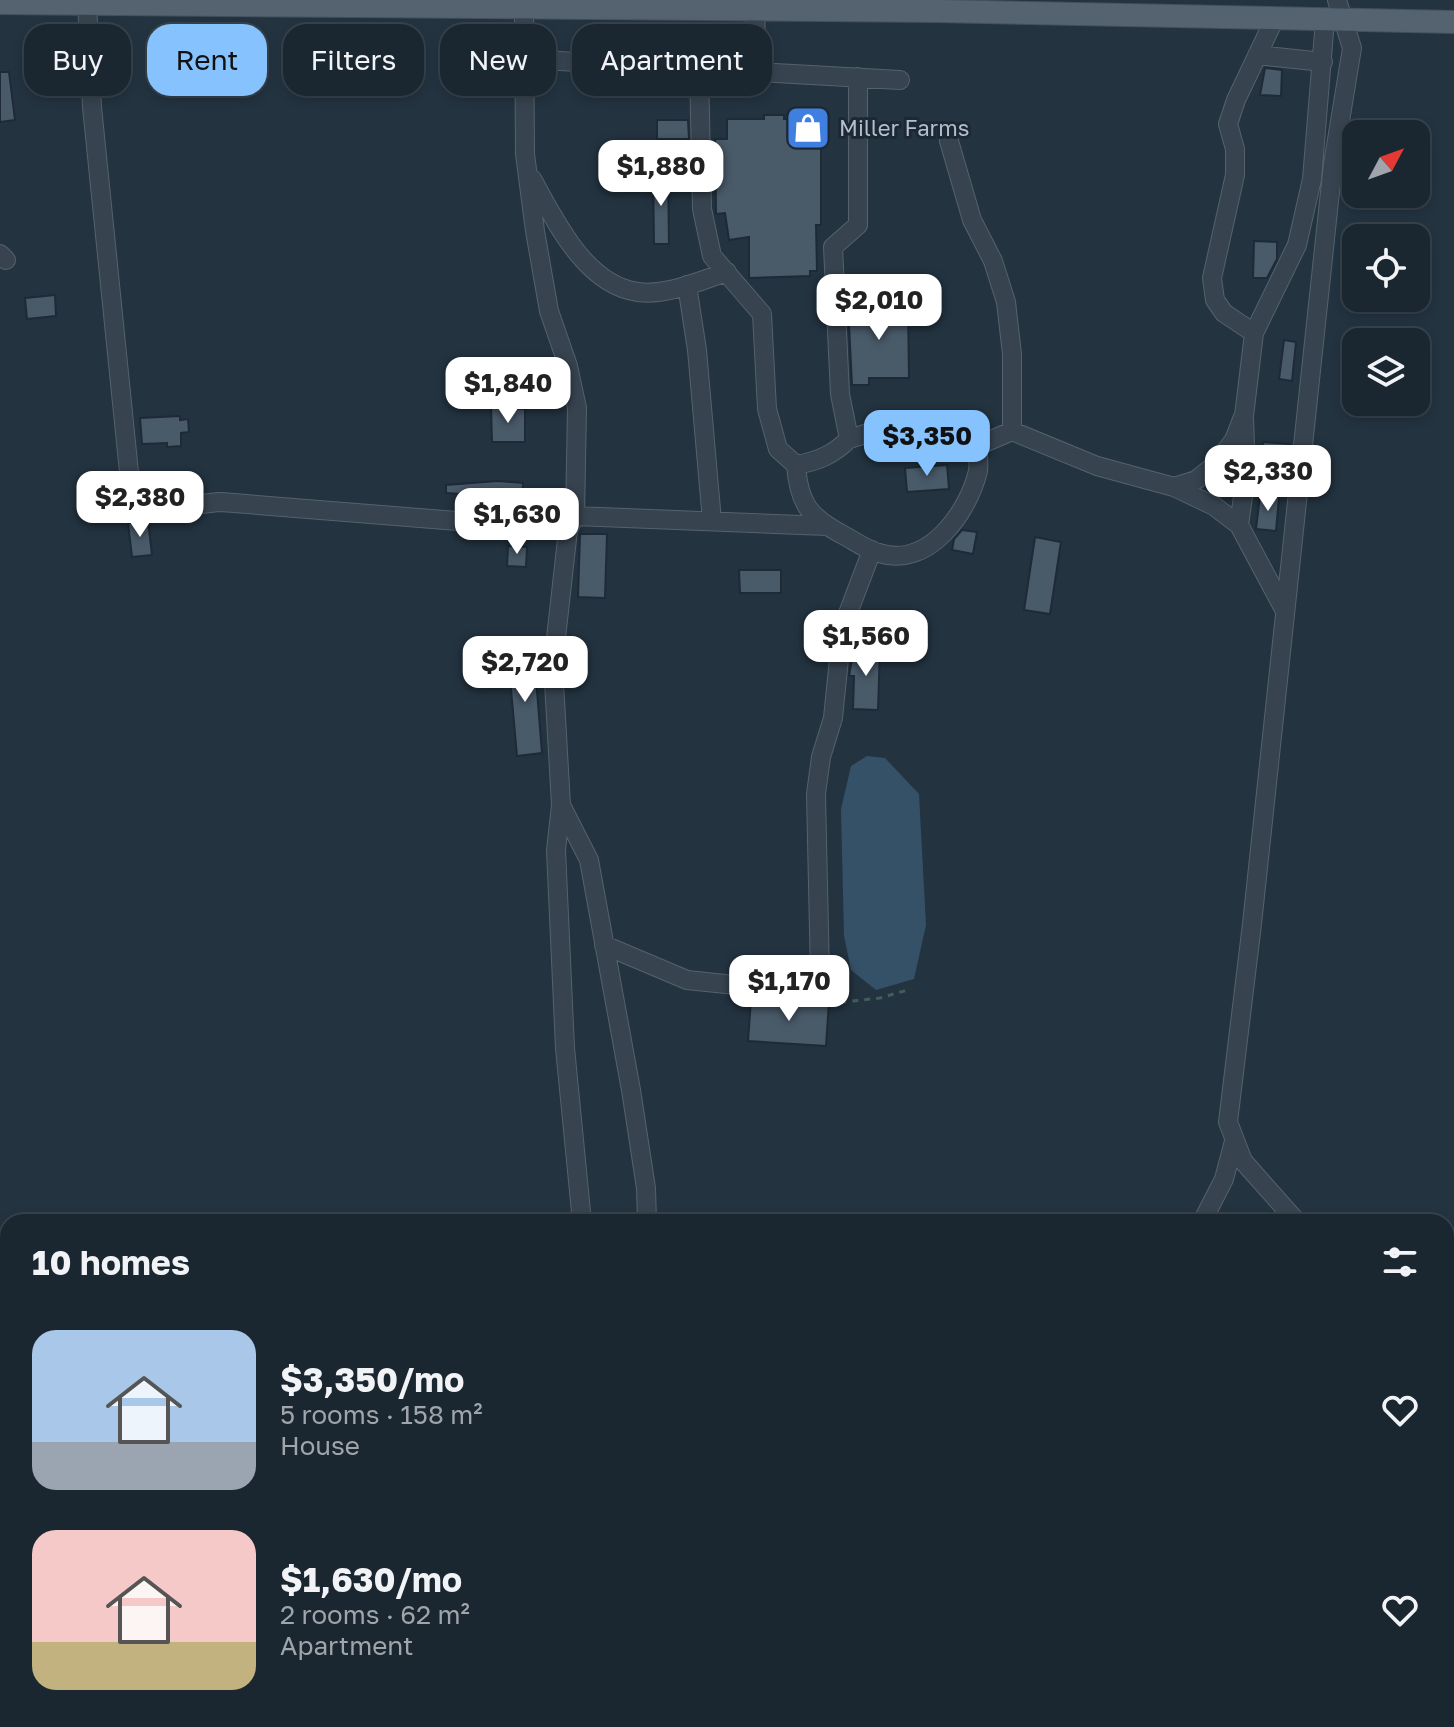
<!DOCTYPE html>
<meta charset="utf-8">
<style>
:root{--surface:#1a2630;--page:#27323c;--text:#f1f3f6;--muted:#9fa5ab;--line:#38434c;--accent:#85c2fe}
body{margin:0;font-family:"Golos Text",sans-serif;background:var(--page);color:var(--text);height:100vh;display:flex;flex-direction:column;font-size:30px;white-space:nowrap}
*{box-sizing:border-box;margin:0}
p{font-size:26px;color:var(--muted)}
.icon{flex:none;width:44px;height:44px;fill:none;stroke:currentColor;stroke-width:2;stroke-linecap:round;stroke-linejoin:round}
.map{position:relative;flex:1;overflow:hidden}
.panel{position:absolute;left:0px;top:1214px;width:1454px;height:514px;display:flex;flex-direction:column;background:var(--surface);border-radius:24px 24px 0 0;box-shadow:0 4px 12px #0003,0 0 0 2px var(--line)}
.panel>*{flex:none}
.banner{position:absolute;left:24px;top:24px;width:800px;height:72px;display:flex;gap:16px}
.needle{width:52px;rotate:49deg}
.controls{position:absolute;left:1342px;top:120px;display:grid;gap:16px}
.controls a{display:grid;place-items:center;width:88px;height:88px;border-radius:16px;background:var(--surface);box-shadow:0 4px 12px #0003,0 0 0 2px var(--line);font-size:40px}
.price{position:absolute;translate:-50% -68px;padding:0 18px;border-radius:16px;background:#fff;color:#222;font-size:26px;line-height:52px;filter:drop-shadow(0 2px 4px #0008)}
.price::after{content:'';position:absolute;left:50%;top:48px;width:24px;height:18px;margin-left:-12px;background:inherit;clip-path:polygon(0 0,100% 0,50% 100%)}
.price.on{background:var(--accent);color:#111}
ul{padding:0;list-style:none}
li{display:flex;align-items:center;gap:24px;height:200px;padding:0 32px}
li span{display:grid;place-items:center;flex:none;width:224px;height:160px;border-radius:24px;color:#555}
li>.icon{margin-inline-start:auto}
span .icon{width:96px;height:96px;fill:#fffc;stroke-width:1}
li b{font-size:34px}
h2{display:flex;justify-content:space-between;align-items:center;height:96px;padding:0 32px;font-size:34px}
.pill{padding:0 28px;border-radius:24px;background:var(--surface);box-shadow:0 4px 12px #0003,0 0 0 2px var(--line);font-size:28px;line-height:72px}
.pill.on{background:var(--accent);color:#111}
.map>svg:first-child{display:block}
.water{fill:#355168}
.building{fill:#495a69;stroke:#1e2b37;stroke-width:2}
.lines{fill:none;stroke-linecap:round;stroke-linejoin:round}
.minor-casing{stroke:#55626d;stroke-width:20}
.major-casing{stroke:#43505c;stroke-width:24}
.path{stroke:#435d5d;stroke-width:3;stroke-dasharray:6 6;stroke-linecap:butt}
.minor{stroke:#374450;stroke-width:18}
.major{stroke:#556370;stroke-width:22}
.labels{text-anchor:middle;stroke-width:6;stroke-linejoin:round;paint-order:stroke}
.poi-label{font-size:22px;fill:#b3bfca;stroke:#1c2935;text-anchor:start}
</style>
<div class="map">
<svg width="1454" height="1727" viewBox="0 0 1454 1727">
<rect width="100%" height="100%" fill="#233340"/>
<path class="water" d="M867,756L885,758L919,794L926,925L914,979L876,990L851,970L844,936L841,809L851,766Z"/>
<path class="building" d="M1265,68L1282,70L1281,96L1260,95Z
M0,72H9L15,120L0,122Z
M764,115H784V119H821V225H816L817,271H810V276L749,278V237L729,240L725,213L716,214L715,139H727V119H764Z
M657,120H688L689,139H657Z
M653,171H668L669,244H654Z
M1254,241L1277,242V259L1267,278H1253Z
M55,295L56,316L27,319L25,298Z
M848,305H908L909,378H869V385H852Z
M1284,340L1296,342L1292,381L1279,379Z
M491,407L525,409V442H492Z
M180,416V420L188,419L189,432L181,433V446L167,447V443L142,444L140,418Z
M1263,442L1289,444L1288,457L1262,455Z
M947,465L949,489L907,492L905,468Z
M498,481L523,483L522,498L446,493V485Z
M1260,495L1279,497L1276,531L1256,529Z
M148,521L152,555L132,557L128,523Z
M962,530L977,532L973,554L952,550L954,539Z
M580,534H607L605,598L578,597Z
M1035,537L1061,542L1050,614L1024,610Z
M508,546L527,547L526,567L507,566Z
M739,570H781V593H740Z
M880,647L878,710L853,709L854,676H849L854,648Z
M534,654L542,753L517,756L508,656Z
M751,999L801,1004L829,1002L826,1046L748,1041Z"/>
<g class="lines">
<g class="minor-casing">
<path id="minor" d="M87,2L92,107L129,472C148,519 178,505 221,502L568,530
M524,6L525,154L535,231L549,311L568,366L577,408L575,516L568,530L553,665L561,805L556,850L565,1048L582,1222
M755,9L757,72
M1257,55L1323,62
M524,59L900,80
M699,68L702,209L712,256L762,314L767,409L778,449L796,465C818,461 833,455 849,439
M949,141L972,220L993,261L1006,302L1012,354V431L1097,466L1174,487L1196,480L1216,464L1234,440L1243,417
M532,179C555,220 585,285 638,292C667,296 699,281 727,272
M0,254L6,260
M687,285L697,350L712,521
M1254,333L1224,313L1215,300L1212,278L1235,175V149L1228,124L1236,100L1275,18
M977,446L1012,431
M796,465C799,506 811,518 845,536C856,542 867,550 879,553C928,569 968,513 978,471C979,463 978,454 977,446C956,429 926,420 898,423C882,426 865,435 849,439L840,394L833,247L858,225V77
M1174,487L1214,506L1239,525
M575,516L827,526
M1285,611L1239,525L1246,476L1244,416L1254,333L1297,245L1312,179L1325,20
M561,805L589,860L631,1090L646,1188L647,1222
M604,945L687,980L802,992L815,987L820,976L816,794L821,757L833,718L842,629L872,550
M1202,1222L1224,1179L1234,1141
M1297,1222L1243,1161L1228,1122L1252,924L1333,164L1352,48L1337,0
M1446,1365L1454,1376
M1446,1480L1454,1472
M628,1720L629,1727"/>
</g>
<g class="major-casing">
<path id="major" d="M0,3L938,11L1454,22"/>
</g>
<path class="path" d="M834,990L844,1002L880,998L911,989"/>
<use href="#minor" class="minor"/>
<use href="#major" class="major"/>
</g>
<defs>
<g id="shop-square" transform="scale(2.3)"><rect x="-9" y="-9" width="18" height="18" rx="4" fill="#3f7fe0" stroke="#1c2935"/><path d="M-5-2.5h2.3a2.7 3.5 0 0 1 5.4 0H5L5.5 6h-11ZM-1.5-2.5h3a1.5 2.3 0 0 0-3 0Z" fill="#fff"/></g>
</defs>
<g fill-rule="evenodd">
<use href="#shop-square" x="808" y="128"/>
</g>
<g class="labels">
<g class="poi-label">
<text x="839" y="136">Miller Farms</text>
</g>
</g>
</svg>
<div class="controls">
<a><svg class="needle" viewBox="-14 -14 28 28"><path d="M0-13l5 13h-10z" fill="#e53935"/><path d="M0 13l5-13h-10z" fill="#9fa5ab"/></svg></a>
<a><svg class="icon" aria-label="locate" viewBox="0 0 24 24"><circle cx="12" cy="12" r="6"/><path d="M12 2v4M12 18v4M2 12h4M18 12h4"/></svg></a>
<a><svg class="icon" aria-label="layers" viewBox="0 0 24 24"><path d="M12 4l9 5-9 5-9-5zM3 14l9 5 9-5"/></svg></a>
</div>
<b class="price" style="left:661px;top:208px">$1,880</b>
<b class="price" style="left:879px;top:342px">$2,010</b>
<b class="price" style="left:508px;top:425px">$1,840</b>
<b class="price on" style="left:927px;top:478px">$3,350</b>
<b class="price" style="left:1268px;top:513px">$2,330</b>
<b class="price" style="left:140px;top:539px">$2,380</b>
<b class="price" style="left:517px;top:556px">$1,630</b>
<b class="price" style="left:866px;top:678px">$1,560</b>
<b class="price" style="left:525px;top:704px">$2,720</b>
<b class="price" style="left:789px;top:1023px">$1,170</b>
<div class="banner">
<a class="pill">Buy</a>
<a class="pill on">Rent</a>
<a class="pill">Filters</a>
<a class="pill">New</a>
<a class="pill">Apartment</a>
</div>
<section class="panel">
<h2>10 homes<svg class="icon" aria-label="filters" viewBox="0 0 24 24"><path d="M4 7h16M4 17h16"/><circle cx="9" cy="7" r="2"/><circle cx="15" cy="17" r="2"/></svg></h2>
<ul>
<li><span style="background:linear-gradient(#a9c7e8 70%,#9aa5b1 0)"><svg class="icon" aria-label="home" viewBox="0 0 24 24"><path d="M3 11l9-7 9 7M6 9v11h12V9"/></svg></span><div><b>$3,350/mo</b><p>5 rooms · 158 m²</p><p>House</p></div><svg class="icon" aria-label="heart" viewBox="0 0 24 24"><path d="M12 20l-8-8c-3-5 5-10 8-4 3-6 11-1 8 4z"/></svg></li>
<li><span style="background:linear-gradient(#f6c9c9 70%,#c2b280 0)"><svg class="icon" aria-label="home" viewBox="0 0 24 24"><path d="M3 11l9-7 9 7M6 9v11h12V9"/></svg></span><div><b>$1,630/mo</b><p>2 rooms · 62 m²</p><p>Apartment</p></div><svg class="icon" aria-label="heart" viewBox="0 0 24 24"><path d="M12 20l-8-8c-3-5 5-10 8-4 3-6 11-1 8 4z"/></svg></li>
</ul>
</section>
</div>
